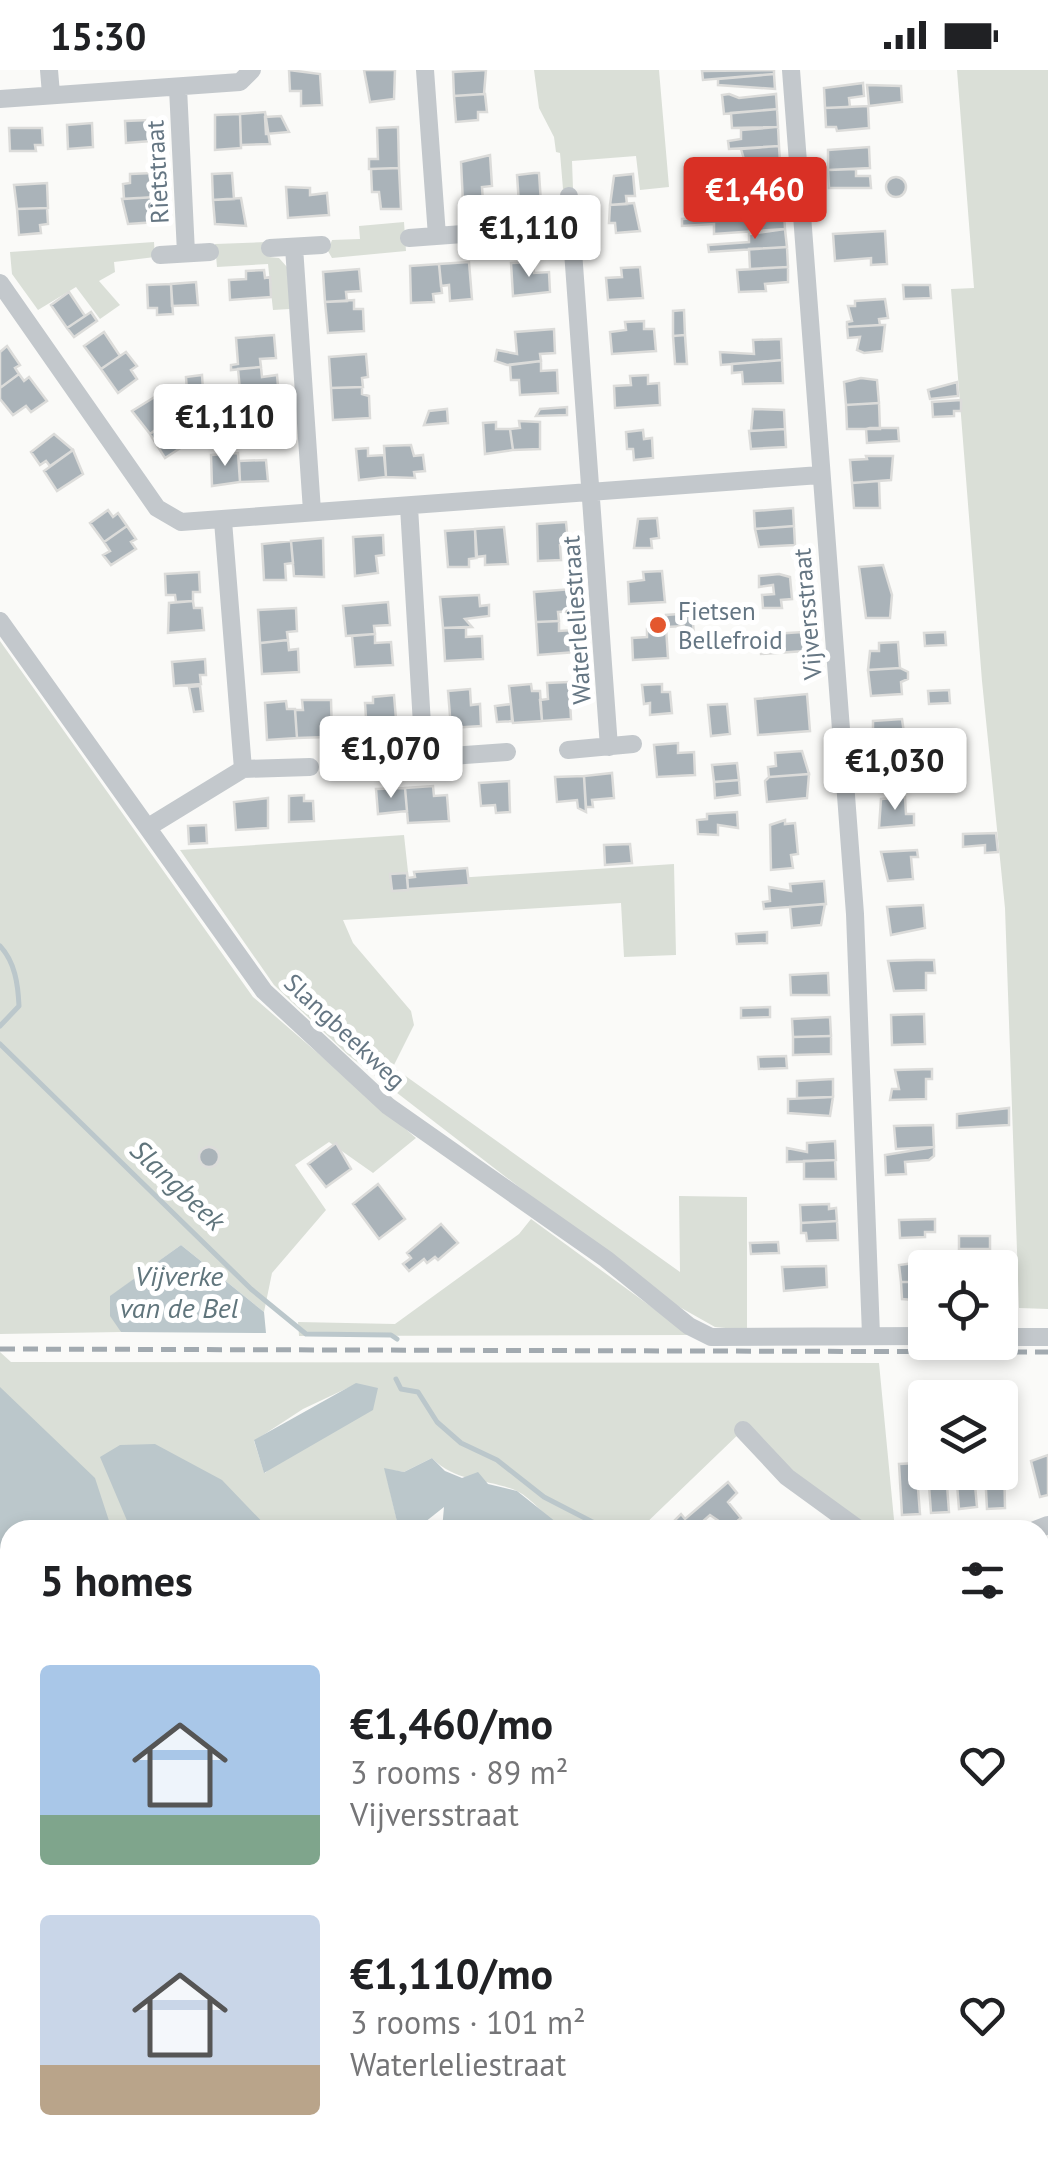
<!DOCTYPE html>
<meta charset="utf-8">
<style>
:root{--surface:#fff;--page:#f6f6f6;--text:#202124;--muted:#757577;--accent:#d93025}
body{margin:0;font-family:"PT Sans",sans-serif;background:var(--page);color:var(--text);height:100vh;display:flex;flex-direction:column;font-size:38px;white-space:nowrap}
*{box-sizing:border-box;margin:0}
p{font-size:32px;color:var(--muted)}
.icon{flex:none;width:55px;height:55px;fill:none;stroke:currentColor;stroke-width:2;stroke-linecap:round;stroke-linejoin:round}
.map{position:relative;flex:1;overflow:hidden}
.side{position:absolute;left:0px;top:1450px;width:1050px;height:642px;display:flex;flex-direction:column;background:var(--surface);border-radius:30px 30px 0 0;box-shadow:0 5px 15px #0003}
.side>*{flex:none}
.controls{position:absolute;left:908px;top:1180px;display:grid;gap:20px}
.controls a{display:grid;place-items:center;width:110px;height:110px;border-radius:10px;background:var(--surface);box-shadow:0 5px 15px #0003;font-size:50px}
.price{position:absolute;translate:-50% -85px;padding:0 22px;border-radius:10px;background:#fff;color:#222;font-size:32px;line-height:65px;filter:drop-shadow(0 2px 5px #0008)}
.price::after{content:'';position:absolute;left:50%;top:60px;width:30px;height:22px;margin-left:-15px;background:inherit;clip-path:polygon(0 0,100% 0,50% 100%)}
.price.selected{background:var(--accent);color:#fff}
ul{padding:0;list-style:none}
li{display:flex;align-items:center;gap:30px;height:250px;padding:0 40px}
li span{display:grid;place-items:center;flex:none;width:280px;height:200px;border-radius:10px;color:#555}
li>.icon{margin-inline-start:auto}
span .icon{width:120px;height:120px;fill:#fffc;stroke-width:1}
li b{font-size:42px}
h2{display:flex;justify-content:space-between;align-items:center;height:120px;padding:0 40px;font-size:42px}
.status{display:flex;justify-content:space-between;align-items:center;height:70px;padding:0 50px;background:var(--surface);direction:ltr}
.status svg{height:28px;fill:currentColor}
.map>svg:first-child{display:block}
.green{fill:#dadfd7;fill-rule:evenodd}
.water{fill:#bbc7cb}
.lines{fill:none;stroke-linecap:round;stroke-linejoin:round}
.stream{stroke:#bbc7cb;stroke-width:5}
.building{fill:#aab3b9;stroke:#dcdcda;stroke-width:2.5}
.street{stroke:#c3c8cc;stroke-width:18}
.rail{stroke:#a2aab0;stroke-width:5;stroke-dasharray:15 8;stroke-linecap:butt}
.poi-dot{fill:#e4572e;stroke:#fff;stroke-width:4}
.labels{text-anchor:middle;stroke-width:10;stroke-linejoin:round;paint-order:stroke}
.street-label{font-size:25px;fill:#657683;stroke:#fff}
.poi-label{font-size:25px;fill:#657683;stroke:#fff;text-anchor:start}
.water-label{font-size:28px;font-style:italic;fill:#60757c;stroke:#fff}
</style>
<div class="status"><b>15:30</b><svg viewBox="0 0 49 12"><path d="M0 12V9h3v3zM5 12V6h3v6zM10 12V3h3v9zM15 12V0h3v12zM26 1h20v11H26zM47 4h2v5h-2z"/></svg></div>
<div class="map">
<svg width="1048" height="2091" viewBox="0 0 1048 2091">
<rect width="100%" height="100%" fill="#fafaf8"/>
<path class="green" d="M534,0H659L669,117L640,120L636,86L572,91L573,119H563L560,83L556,82L554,67L539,38Z
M957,0H1048V1239L1019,1238L1005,838L982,611L951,219L974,218Z
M541,143L543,176L468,181L466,148Z
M404,152L406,181L332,188L328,181L332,170L360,169L359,156Z
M154,172L155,187L114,192L115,202L99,211L120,235L100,249L76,217L38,240L12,204L10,182Z
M266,172L269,187L279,188L287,197L290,239L273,240L268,194L217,197L215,174Z
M0,571L253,927L416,1068L373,1103L329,1072L295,1095L326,1140L272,1203L264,1242L181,1175L111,1226L121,1262L0,1264Z
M404,765L409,811L674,794L676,885L624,887L621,833L343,850L353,873L411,941L414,955L393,997L680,1202L679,1126L747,1127V1260L715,1257L660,1226L348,985L274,915L180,780Z
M531,1149L690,1265L299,1266L298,1252L395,1254L519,1164Z
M0,1282L11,1292L879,1293L895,1460C847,1460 782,1390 746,1357L639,1460C619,1460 586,1466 567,1460C550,1454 535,1430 517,1421C487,1408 456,1413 432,1388L404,1402L385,1399L399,1460H10V2082H1040V1911L1048,1904V2091H0ZM356,1314L265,1403L264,1402L254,1371L303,1339Z"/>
<path class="water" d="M181,1175L264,1242L266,1263L121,1262L110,1246V1226Z
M356,1313L378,1318L373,1340L264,1403L254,1370Z
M0,1317L95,1408L112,1460H10V1589L0,1595Z
M155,1374L222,1410L270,1460H131L100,1387L120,1375Z
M432,1388L445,1401L462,1408L478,1402L488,1414L517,1421L566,1460H442L444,1437L415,1460H399L384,1398L404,1402Z
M10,1617V1798L0,1765V1623Z
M10,1838V2082L191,2083L188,2091H0V1866Z
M224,2082H784L790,2091H221Z
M1009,2083L1018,2091H827L820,2083Z"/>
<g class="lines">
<path class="stream" d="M0,876C15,892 18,914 19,936L0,956
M0,974L251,1219L306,1264L391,1265L397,1269
M396,1309L401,1319L418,1322L437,1352L461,1373L497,1390L544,1427L608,1460
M1040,1832L1048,1841"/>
</g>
<path class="building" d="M289,0L320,4L322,35L301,36V21H290Z
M364,0H395L394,29L370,32Z
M486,0L484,24L454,26L453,2Z
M774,0V4L703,10L702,1Z
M774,4L775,19L718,15V9Z
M863,13L864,26L849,28L850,37L825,38L824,18Z
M867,15L901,16L902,32L869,36Z
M485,24L487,42H478V50L456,52L454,26Z
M729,24L739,28L776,24L777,39L724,44L722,25Z
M868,36L869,58L837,61L836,57H826L825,38Z
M777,39L778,57L732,58L731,43Z
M265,42L270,74L241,75L240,44Z
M240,44L241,78L215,80V45Z
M281,46L289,62L266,64L265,47Z
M150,50L151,71L126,73L125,51Z
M92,53L93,77L68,79L67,55Z
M398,57L399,98L369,99V89H378L377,58Z
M778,57L779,76L729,79L728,71L741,69V60Z
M9,58H42L43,75H35L36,81H10Z
M779,76L781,108L750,110L741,79Z
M869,77L870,98L828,100V80Z
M490,85L492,116L482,117L483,132L463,133L461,92Z
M399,98L401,139H381L379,122H372L371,99Z
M856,99V106H870L871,118H829L828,100Z
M153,103L155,127L124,129L123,114L130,113V104Z
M232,103L234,129L213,130L212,104Z
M534,103H539L541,133L519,134L517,105Z
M633,104L635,126H626L627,134L610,135L614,106Z
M886 117a10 10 0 1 1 20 0a10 10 0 1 1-20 0Z
M781,108L783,127L747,129L746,110Z
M47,113L48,138L17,139L14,115Z
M286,117L310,118V125L327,123L329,145L288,148Z
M155,127L157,152L128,154L122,129Z
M783,127L784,142L739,145L738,130Z
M241,128L246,156L215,154L213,130Z
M634,133L640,161L616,163L615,153H609L610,135Z
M47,138L48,154L40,155L41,163L19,165L17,139Z
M784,142L785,159L714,164V154L682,156V149Z
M785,159L787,177L709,182L708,175L749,172V164Z
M885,161L887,194L871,195V188L835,191L833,164Z
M787,177L788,197L750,199L749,179Z
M469,192L472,229L450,231L449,215L441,216L439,194Z
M533,192L534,203L549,202L550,222L513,226L511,193Z
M439,194L442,223L433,224L434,232L411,233L410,196Z
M640,197L643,228L608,230L606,208L622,207L621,198Z
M788,197V212L765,214L766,221L739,222L737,200Z
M359,199L361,221L346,222L347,231L325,232L323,202Z
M264,200L265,208L270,207L271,227L230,230L229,210L246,209V201Z
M196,212L198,235L172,236L171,214Z
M171,214L173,244L157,245V238H148L147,215Z
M903,215H930L931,228L904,229Z
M69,222L85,246L67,258L51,235Z
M885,229L888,248L879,249L880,255L847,257V252L852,251L848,236H855V231Z
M354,230V239H363L364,261L328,263L325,232Z
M684,240L685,265L673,266V241Z
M91,242L97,251L74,267L67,258Z
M644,251V259H654L656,281L612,284L610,262L626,260L625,252Z
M880,255H885L882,281L864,283L857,280L860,267L848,268L847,257Z
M554,259L555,283L540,284L541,291L507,295L495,291L497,280L517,284L515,262Z
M104,262L120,286L101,299L84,276Z
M274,265L276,288L260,289L261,297L231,300V295L238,294L236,268Z
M685,265L687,294H675L673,266Z
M781,269L782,290L721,295L720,282L754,284L753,270Z
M7,276L20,295L15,298L19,304L0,318V282Z
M126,282L137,296L131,300L137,309L118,323L101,299Z
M366,284L368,307L362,308L363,317L331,318L329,287Z
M782,290L783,313L743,314L742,302L732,303V294Z
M541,291V301L557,300L558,323L520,325L519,310H511L510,295Z
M261,297L262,307L277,305L279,328L241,330L238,299Z
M19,304L24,311L29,307L47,331L31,342L26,336L13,345L0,329V318Z
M202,305L203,321L187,322L186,307Z
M648,305V314L659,313L660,335L615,338L614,316L631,315L630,306Z
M861,308L877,310L879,333L846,335L844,312Z
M957,312L958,326L930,329L928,320Z
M362,317V324L369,326L370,348L333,350L331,318Z
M158,325L173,347L150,364L132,341Z
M961,330V341H954V346L933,347L932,332Z
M879,333L880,359H847L846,335Z
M567,337V345L536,346L540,339Z
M447,339L448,353L424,355L429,341Z
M753,339L784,340L785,359L751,361Z
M519,351L540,352V379L513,380L510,359L520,358Z
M167,352L185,375L165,388L150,364Z
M496,352V359H510L513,380L485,384L483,353Z
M870,358H898L899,371L867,373L866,359Z
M785,359L786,377L751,379L749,361Z
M643,360L644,369L652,368L653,388L634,390L633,379H627L626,362Z
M54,364L73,380L50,396L46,391L40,395L31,382Z
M411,375L414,386L423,385L425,401L414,402L415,408L386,407L384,376Z
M368,378V386L384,385L386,407L359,410L356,379Z
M73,380L83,404L57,421L44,401Z
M238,383L240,412L212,416L211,385Z
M866,386H893L891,410L852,413L850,390L867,389Z
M266,390L268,411L240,412L239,391Z
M879,411L880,438H854L852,413Z
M793,438L794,456L755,459L754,441Z
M108,440L113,447L118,443L127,456L104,472L90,453Z
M657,448L659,468L651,469L652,478H634L638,449Z
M566,452L568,472L560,475L561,490L538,491L537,454Z
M127,456L136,469L131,472L136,479L111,495L103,485L110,481L104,472Z
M794,456L795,475L759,477L755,459Z
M504,457L508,494L485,495V486L476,487L475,459Z
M475,459L477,488L469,489V497H448L445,461Z
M383,465L384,485L376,486L378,503L355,506L353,467Z
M323,468L324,507L294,506L291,471Z
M291,471L293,493L285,494L286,510H264L262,474Z
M883,495L892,525L890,548H866L859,497Z
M662,501L665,532L629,534L628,512L644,510L643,502Z
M199,502L200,522H193V531L176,532L175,525H166L165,504Z
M779,504L790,507L792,529L781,530L782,538H763L762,525L774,524L773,515L759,517V506Z
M572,519L574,541L558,542L559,551L536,552L534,522Z
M479,525L480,536L489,535V546L465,549L472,557L443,558L440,527Z
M193,531L194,538H202L204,560L168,563L169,533Z
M388,532L390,555L374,556L375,564L346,566L343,536Z
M296,538L297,561L287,562L288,570L260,573L258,540Z
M692,543L694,564H684V556L667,557L666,545Z
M559,551V561L575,560L576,582L538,585L536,552Z
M466,557V567L482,566L483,589L445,591L443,558Z
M666,557L668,588L633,590L632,568L647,567V559Z
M803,562L804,581L761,584L760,572L772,571V564Z
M945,562L946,575L925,576L924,563Z
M375,564V573L391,572L393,595L355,597L352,566Z
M288,570L289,580L298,579L299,602L262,604L260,573Z
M898,572L900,598L868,600L870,581H879V573Z
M205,589L206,605H200L201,614L174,616L172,592Z
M900,598L908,602V609L901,612L902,624L871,626L868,600Z
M569,612L571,649L542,651L540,630L548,629L547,613Z
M531,614L532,621H540L542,651L513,653L509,616Z
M662,614V622H670L672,643L650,645V633L644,634L642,615Z
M200,616L203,641L194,642L189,617Z
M470,619L471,635L480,634L481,656L451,658L448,621Z
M949,620L950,633L929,634L928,621Z
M807,624L810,661L758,665L755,629Z
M394,625L397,661L367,663L365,633H373V627Z
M302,630H331L332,664L328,667L297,668L295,640H303Z
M286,631L287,639H295L297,668L267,670L265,633Z
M511,634L512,651L497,652L495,636Z
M727,634L730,664L711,666L708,635Z
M902,649L905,670L898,671V675L873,678V651Z
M678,673V683L694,682L695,705L657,707L654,675Z
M898,675L902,690L911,689L912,700L875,703L873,678Z
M802,681L809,704L769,707L768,697L776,696L775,683Z
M737,693L739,710L714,712L712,695Z
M949,695L951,711L926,712L927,701Z
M612,703L614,728L592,730L593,737H586L584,706Z
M809,704L807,728L767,732L765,711L769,707Z
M584,706L586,742L578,738L577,730L557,732L555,707Z
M739,710L740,725L715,728L714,712Z
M509,711L510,742L496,743L495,735L481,736L479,713Z
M433,716L434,726L447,725L449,751L408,753L405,718Z
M405,718L407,741L378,744L376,719Z
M304,725V731H313L314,751L289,752V726Z
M905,727L906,744H914V755L879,758L881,729Z
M268,728V758L236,760L234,732Z
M737,742L738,758L718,755V765L698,764L697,750L707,749V744Z
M785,750V754L795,753L798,784L791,785L793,798L771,800L770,755Z
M206,755L207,773L189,774L188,756Z
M996,763L998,782L985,783V775L963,777V764Z
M630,774L632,793L605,795L604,775Z
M917,780L918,787H911L913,809L888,811L881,782Z
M467,798L469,815L408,819L407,808L415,807L414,802Z
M407,803L408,820L392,821L390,804Z
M824,811L826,834L764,839L763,832L770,831L769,817L791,821L790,814Z
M825,834L821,855L792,858L790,837Z
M923,835L925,858L891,865L887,837Z
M767,862V873L737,874L736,864Z
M916,890H934L935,903H926V920L894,921L888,891Z
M828,903L829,925H791L790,905Z
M770,937V947L741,948V938Z
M924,944L925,974L892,975L891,945Z
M830,947L831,966L793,967L792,949Z
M831,966V984L793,985V967Z
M786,986L787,998L759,999L758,987Z
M932,999V1009H926V1029L890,1030L892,1019H899L895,1000Z
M833,1009V1027L797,1028V1011Z
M833,1027L830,1046L788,1043V1029Z
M1009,1038V1055L957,1058V1044Z
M933,1055L934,1077L896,1079L894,1056Z
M835,1071L836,1090L787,1092V1078L807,1082V1073Z
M336,1073L351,1099L326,1117L308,1094Z
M934,1077V1086L929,1090L905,1092L906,1104L886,1105L885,1085Z
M199 1087a10 10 0 1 1 20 0a10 10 0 1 1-20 0Z
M835,1090L836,1109H804V1091Z
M378,1114L405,1149L379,1169L353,1134Z
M829,1134V1139L836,1138L837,1151L801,1153L800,1135Z
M935,1149V1162H925V1167L900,1168L899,1150Z
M837,1151L838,1170L807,1171L806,1163H801V1153Z
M441,1154L458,1173L438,1190L435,1187L427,1193L424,1189L409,1201L403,1194L411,1188L407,1183Z
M959,1166H990V1179H959Z
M778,1172L779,1183L751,1184L750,1173Z
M922,1192L925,1212H901L899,1195Z
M826,1196L827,1217L784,1221L782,1197Z
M901,1212H925V1231L902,1229Z
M1048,1385V1425L1040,1427L1031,1391Z
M1000,1388H1004L1005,1438L987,1439L985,1402H1000Z
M916,1393L920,1444L902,1445L899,1394Z
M928,1402H946L949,1442L931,1443Z
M956,1402L974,1404L977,1437L959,1439Z
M728,1412L737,1423L728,1432L741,1448L729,1458L710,1445L693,1460H681L674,1451L681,1444L685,1449Z"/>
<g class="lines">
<path class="street" d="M49,0L51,24
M425,0L437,166
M791,0L855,844L871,1265
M178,18L186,183
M0,29L240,12L252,0
M569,126L609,677
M549,160L572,158
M409,168L463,164
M294,177L312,441
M270,178L322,175
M160,185L210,182
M0,213L157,438L181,452L820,405
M409,437L424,688
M223,451L243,699
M0,551L264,921L388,1036L606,1189L689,1256L711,1267L925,1266
M568,680L633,674
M395,690L507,682
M150,756L243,699L310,697
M1000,1267H1048
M743,1360L787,1407L860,1460
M1035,1460L1048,1455"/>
<path class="rail" d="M0,1279L1048,1282"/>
</g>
<circle class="poi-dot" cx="658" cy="555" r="10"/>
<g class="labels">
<g class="street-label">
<text transform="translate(157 102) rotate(-93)" y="9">Rietstraat</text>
<text transform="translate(807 544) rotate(-95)" y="9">Vijversstraat</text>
<text transform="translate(576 550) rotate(-94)" y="9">Waterleliestraat</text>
<text transform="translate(345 961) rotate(43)" y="9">Slangbeekweg</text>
</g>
<g class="poi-label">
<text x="678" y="550">Fietsen<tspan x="678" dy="29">Bellefroid</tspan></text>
</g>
<g class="water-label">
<text transform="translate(178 1115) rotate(43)" y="10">Slangbeek</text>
<text x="179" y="1216">Vijverke<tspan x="179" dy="32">van de Bel</tspan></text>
</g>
</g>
</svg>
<div class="controls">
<a><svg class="icon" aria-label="locate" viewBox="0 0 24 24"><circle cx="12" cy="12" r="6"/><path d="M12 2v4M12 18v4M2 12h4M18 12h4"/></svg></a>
<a><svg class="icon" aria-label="layers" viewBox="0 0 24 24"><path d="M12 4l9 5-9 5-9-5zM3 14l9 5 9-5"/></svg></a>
</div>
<b class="price selected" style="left:755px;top:172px">€1,460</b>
<b class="price" style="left:529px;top:210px">€1,110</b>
<b class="price" style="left:225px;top:399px">€1,110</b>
<b class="price" style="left:391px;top:731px">€1,070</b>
<b class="price" style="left:895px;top:743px">€1,030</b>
<section class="side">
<h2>5 homes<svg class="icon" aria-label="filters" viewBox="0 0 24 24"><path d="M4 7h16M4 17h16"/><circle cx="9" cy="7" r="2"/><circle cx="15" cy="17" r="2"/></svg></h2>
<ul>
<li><span style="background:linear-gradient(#a9c7e8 75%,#7fa58c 0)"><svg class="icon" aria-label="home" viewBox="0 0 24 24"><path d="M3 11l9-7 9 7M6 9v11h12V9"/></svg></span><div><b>€1,460/mo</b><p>3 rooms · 89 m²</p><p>Vijversstraat</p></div><svg class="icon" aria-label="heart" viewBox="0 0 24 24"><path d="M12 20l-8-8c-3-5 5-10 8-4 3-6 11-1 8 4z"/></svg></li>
<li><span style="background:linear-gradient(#c9d6e8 75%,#b9a48a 0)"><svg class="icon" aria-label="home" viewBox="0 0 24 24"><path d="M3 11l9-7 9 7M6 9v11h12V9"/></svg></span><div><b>€1,110/mo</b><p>3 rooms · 101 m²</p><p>Waterleliestraat</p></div><svg class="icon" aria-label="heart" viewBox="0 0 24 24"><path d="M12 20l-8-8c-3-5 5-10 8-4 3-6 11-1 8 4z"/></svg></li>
</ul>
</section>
</div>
